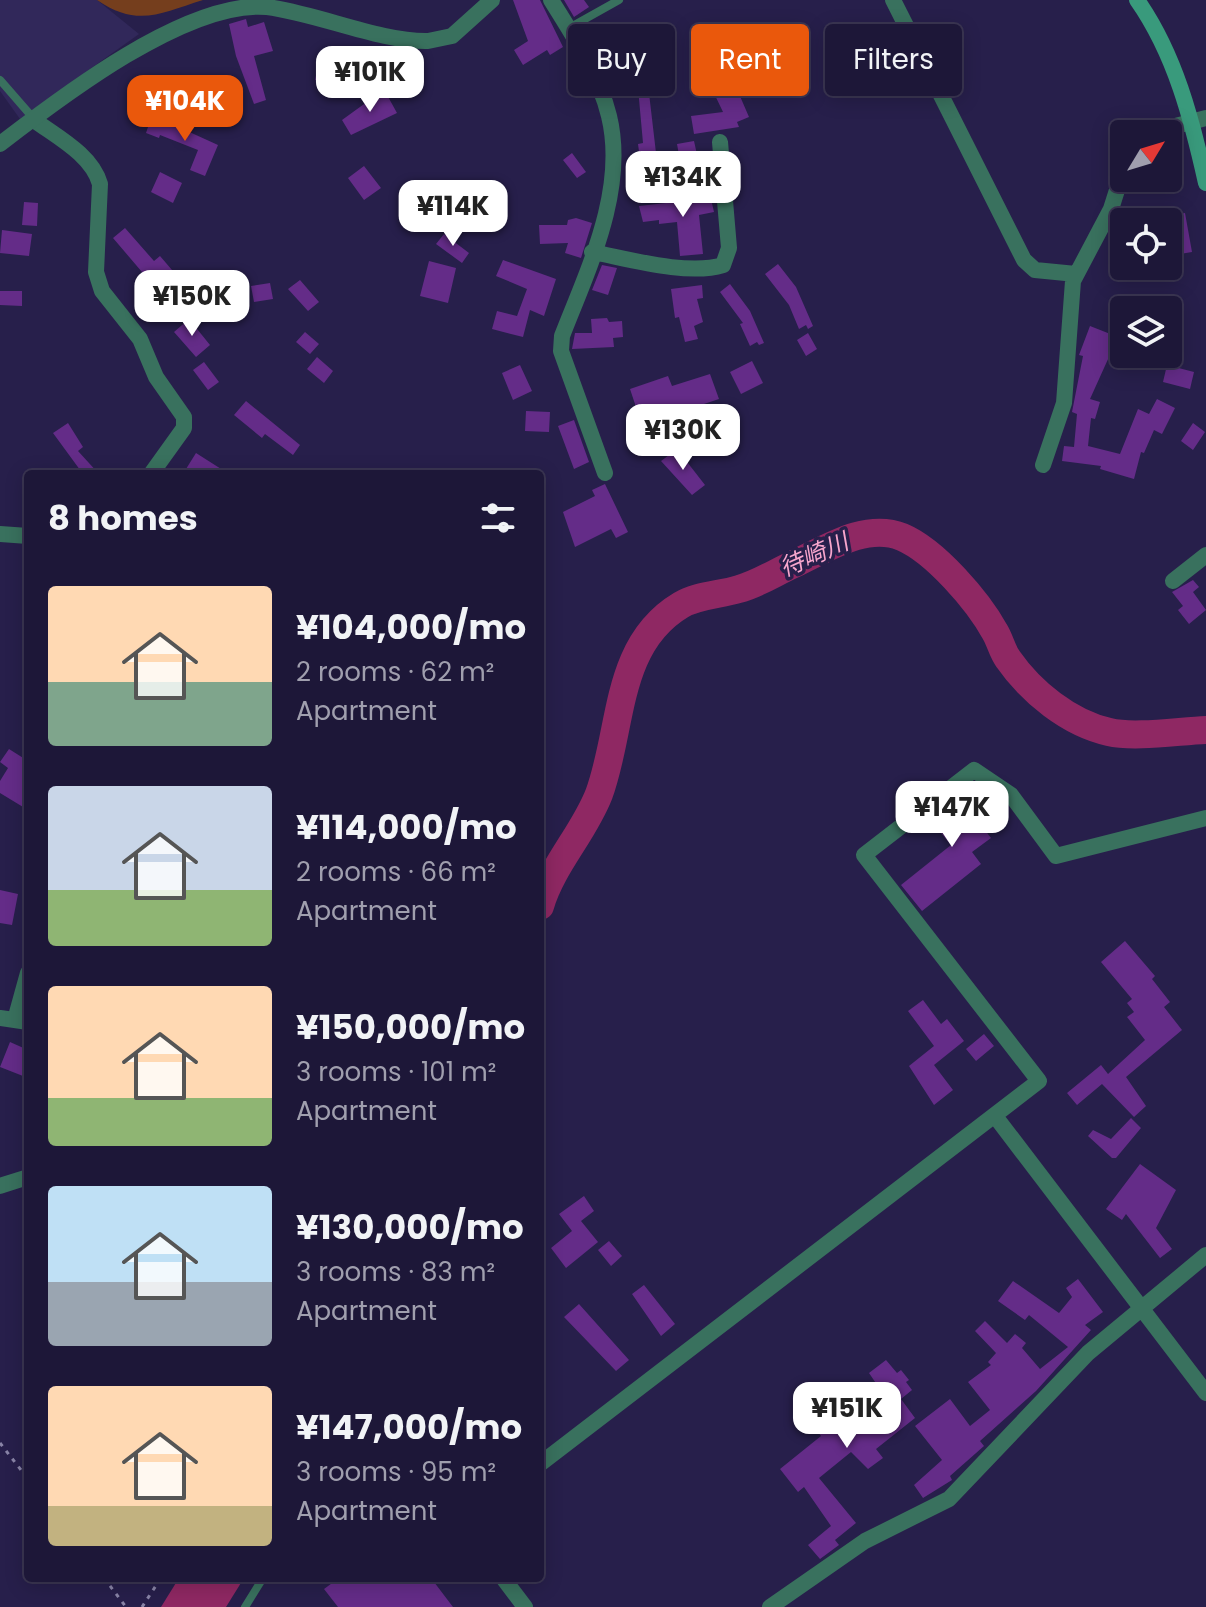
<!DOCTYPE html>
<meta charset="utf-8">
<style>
:root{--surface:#1d1738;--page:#252040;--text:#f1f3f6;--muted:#a09fae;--line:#3b3653;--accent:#ea580c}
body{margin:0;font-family:Poppins,"Noto Sans JP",sans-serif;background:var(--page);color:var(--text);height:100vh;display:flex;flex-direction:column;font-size:30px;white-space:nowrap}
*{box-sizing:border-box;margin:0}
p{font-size:26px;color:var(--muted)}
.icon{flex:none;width:44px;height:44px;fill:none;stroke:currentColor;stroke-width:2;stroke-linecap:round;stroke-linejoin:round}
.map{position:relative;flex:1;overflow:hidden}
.side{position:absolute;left:24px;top:470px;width:520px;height:1112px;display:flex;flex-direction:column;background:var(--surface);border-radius:8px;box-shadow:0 4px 20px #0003,0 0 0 2px var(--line)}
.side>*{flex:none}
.top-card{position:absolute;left:568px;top:24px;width:518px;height:72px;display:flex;gap:16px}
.needle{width:52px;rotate:52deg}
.buttons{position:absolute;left:1110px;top:120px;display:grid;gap:16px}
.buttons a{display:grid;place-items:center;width:72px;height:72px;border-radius:8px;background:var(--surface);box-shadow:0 4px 20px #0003,0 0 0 2px var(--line);font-size:40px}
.price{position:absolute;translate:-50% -68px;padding:0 18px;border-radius:16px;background:#fff;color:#222;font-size:26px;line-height:52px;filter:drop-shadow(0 2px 4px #0008)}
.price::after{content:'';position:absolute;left:50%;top:48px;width:24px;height:18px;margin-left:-12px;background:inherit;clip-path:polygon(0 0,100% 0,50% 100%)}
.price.current{background:var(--accent);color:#fff}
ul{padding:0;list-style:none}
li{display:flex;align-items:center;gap:24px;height:200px;padding:0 24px}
li span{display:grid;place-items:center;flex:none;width:224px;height:160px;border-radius:8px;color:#555}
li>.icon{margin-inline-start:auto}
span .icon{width:96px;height:96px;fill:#fffc;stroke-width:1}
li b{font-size:34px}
h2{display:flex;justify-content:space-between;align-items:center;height:96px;padding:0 24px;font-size:34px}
.pill{padding:0 28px;border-radius:8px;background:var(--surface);box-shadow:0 4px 20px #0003,0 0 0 2px var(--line);font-size:28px;line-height:72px}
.pill.current{background:var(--accent);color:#fff}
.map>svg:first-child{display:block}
.built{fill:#31285a}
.forest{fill:#753e1d}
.water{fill:#8f2863}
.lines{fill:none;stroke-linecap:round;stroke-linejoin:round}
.river{stroke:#8f2863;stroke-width:28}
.building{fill:#642c88}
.path{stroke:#8984a7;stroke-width:3;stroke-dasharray:4 6;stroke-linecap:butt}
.service{stroke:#39715e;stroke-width:8}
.minor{stroke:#39715e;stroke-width:16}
.tertiary{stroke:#39715e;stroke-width:16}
.secondary{stroke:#399a7c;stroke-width:16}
.labels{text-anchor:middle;stroke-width:7;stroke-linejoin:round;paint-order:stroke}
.water-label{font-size:24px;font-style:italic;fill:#f8a6cd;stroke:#271f4b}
</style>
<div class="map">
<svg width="1206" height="1607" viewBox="0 0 1206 1607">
<rect width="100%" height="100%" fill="#271f4b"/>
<path class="built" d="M0,0H97L139,34L20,119L0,91Z"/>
<path class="forest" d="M97,0H203C161,13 138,28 97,0Z"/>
<path class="water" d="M179,1578H244L226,1607H161Z"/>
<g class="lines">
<path class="river" d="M540,906C552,865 584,833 599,794C623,729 614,645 681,605C698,595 720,595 739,589C758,584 776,572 794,564C826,549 866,522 902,537C935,551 978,601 995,632C1000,640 1002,651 1008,659C1031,692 1069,723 1109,732C1134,738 1179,731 1206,730"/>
</g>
<path class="building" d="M513,0H540L563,47L550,55L547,50L523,65L514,50L528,41Z
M564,0H584L589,7L574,17Z
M246,19L248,27L264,22L273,51L254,56L266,100L254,104L236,56L229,24Z
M372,46L388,52L383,66L367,62Z
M321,54L371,66L378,79L371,99L356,93L357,90L315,80Z
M408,55L423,58L419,75L404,72Z
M657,59L658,73L637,77L636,60Z
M647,76L658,170L632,172L631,160L640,159L638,144L643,143L637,77Z
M733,80L749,117L737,122L739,127L694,134L691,116L723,112L712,89Z
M386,93L397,113L351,135L342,120L371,99Z
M152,115L218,145L205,176L190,170L198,150L160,135L159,138L146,133Z
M694,141L700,168L682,172L677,144Z
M572,153L586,172L577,178L563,160Z
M364,166L381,188L364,200L348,178Z
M160,172L182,183L173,203L151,192Z
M708,186L714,212L699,215L703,254L680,256L677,222L659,224V220L643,222L639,206L675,202L696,195L694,189Z
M24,202L38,203L37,226L22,225Z
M1185,213L1192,252L1168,256V216Z
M576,218L592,223L581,258L565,253L568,243L540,244L539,225H567L568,220Z
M125,228L154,261L160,256L184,284L165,299L113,238Z
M2,230L32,234L29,256L0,253Z
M444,234L469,253L462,263L436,244Z
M503,260L556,279L544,316L530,310L523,337L492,329L497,311L517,316L527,289L496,276Z
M429,261L456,268L448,303L420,296Z
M778,264L796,287L813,326L808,329L806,325L799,329L789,305L765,274Z
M602,265L617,268L608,295L592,290Z
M300,280L319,302L308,311L288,289Z
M270,283L273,299L254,302L251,286Z
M730,284L750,311L764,343L759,345L757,342L750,346L740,324L743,323L720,292Z
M702,285L703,298L697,299L703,322L694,326L698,339L685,342L679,317L675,318L671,289Z
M0,291H22V306L0,305Z
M607,318L609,322L622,321L623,337L613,338L614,347L572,349L575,333H592L591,319Z
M189,319L210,345L196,357L174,332Z
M1090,326L1118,337L1090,399L1100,402L1095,419L1091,418L1088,446L1120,454L1138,409L1149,414L1157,399L1175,408L1162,434L1154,430L1144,453L1141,452L1134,479L1100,469L1101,466L1062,461L1064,446L1074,447L1077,414L1072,412L1083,356L1079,355Z
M305,332L319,344L310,354L296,342Z
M808,333L817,349L806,356L797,340Z
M317,357L333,371L324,383L307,369Z
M752,361L763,383L741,394L730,372Z
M204,362L219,382L208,390L193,370Z
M520,365L532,391L513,400L502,373Z
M1167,365L1194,372L1190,389L1163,382Z
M710,374L719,399L674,414L682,430L663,440L645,407L637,410L630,389L668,376L672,386Z
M246,401L300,445L293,455L265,434L262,438L234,415Z
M526,411L550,412L549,432L525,431Z
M574,420L589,462L574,469L558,426Z
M68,423L83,447L78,451L99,474H83L53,433Z
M1193,423L1205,432L1193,450L1181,441Z
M677,449L705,485L692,495L661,461Z
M196,453L229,474H194L186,469Z
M605,484L628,532L616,538L611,529L575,547L563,512L595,496L592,490Z
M1193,580L1199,587L1193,592L1206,610L1189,624L1178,610L1183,606L1172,592Z
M9,749L28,761V810L0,793V781L8,768L0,762Z
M971,786L991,811L978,821L991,838L972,852L981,864L922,911L901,885L951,845L929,819Z
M0,890L18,894L12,925L0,923Z
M1125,941L1155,976L1152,979L1170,1002L1164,1007L1182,1030L1126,1077L1146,1106L1134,1117L1102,1084L1077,1105L1067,1093L1101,1065L1108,1074L1145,1040L1127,1017L1134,1012L1127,1003L1132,999L1101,962Z
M923,1000L941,1024L947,1019L964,1041L934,1065L953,1090L934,1105L909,1066L934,1046L908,1011Z
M984,1034L994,1046L976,1061L966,1049Z
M10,1042L28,1050L23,1076L0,1067Z
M1131,1118L1141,1128L1116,1158H1112L1088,1136L1093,1130L1111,1139Z
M1140,1164L1176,1190L1156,1228L1172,1249L1160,1258L1126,1214L1122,1220L1106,1209Z
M584,1196L594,1211L581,1221L598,1242L566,1268L551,1248L572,1231L559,1214Z
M609,1241L622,1256L611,1266L598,1250Z
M1078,1279L1103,1312L1085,1325L1091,1330L1036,1391L980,1441L984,1446L950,1476L952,1480L923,1498L914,1485L942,1460L915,1426L950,1399L970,1426L990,1410L968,1382L991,1365L988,1362L996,1353L975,1331L985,1321L1007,1343L1015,1334L1026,1343L1022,1348L1040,1369L1068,1347L1029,1315L1025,1320L998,1301L1013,1281L1059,1313L1072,1297L1066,1288Z
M644,1285L675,1324L661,1336L632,1294Z
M579,1304L629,1360L616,1371L564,1317Z
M886,1360L897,1373L901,1370L909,1380L906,1382L912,1390L901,1399L915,1418L876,1449L883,1458L868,1469L851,1452L819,1478L856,1523L835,1540L839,1545L820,1559L808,1545L831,1526L804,1487L798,1492L780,1469L821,1436L808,1419L834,1399L860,1427L890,1404L869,1373Z
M339,1578H431L453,1607H338L324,1589Z"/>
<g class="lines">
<path class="path" d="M0,1443L28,1479
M104,1578L126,1607
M142,1607L161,1578"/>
<path class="service" d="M569,28L619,0
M0,80L34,119
M245,1607L263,1578"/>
<path class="minor" d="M551,0C573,35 599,75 609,116C627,190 588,269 562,336L561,351L605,473
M893,0L1024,260L1035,270L1076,274
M34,120C57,137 92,155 100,184L96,272L102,291L140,339L156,377L184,417V428L151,474
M1145,134L1206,118
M592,252C629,259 688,276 723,265L729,248L720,142
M1043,465L1064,403L1073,281L1111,209L1124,168
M0,534L28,536
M1173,581L1206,555
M0,1018L28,1022
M15,1020L28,973
M995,1116L1206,1393
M0,1186L28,1177
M540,1464L1039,1081L864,855L974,770L1011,795L1056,856L1206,818
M503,1578L525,1607
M770,1607L865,1541L949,1499L1088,1353L1206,1255"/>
<path class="tertiary" d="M0,144C61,97 187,0 267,7C316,13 381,42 428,41L452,36L492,0"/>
<path class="secondary" d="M1137,0C1175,54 1192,120 1206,183"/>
</g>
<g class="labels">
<g class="water-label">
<text transform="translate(814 555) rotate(-24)" y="8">待崎川</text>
</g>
</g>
</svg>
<div class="buttons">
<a><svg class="needle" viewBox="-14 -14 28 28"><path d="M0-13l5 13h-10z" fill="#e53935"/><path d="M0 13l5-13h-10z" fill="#a09fae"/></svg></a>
<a><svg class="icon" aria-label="locate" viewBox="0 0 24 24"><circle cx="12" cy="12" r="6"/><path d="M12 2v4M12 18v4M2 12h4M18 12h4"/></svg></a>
<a><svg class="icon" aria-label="layers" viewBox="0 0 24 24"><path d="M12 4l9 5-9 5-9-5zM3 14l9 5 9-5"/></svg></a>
</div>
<b class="price" style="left:370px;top:114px">¥101K</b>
<b class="price current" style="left:185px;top:143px">¥104K</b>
<b class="price" style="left:683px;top:219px">¥134K</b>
<b class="price" style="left:453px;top:248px">¥114K</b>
<b class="price" style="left:192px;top:338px">¥150K</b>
<b class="price" style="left:683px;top:472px">¥130K</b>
<b class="price" style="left:952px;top:849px">¥147K</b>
<b class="price" style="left:847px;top:1450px">¥151K</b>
<div class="top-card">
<a class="pill">Buy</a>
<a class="pill current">Rent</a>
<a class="pill">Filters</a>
</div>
<section class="side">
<h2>8 homes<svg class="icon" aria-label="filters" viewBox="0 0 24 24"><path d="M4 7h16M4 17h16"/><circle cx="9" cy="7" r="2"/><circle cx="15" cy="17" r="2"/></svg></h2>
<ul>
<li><span style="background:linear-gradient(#ffd9b3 60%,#7fa58c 0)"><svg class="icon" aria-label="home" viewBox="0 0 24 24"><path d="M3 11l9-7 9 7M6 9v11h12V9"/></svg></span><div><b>¥104,000/mo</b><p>2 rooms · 62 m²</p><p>Apartment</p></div></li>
<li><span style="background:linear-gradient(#c9d6e8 65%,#8fb573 0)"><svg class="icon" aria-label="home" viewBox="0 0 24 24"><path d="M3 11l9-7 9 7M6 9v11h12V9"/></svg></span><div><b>¥114,000/mo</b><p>2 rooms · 66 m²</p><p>Apartment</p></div></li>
<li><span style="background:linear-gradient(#ffd9b3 70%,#8fb573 0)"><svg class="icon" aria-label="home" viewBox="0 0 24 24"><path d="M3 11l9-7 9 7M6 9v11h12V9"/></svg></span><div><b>¥150,000/mo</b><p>3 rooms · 101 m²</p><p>Apartment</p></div></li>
<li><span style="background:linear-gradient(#bfe0f5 60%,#9aa5b1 0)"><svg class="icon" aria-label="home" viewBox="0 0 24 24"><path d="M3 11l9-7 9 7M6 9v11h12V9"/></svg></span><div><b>¥130,000/mo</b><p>3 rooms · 83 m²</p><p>Apartment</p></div></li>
<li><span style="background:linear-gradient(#ffd9b3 75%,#c2b280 0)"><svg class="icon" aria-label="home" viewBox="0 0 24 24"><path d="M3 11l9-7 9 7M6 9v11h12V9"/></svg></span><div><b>¥147,000/mo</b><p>3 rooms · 95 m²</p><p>Apartment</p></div></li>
</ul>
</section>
</div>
